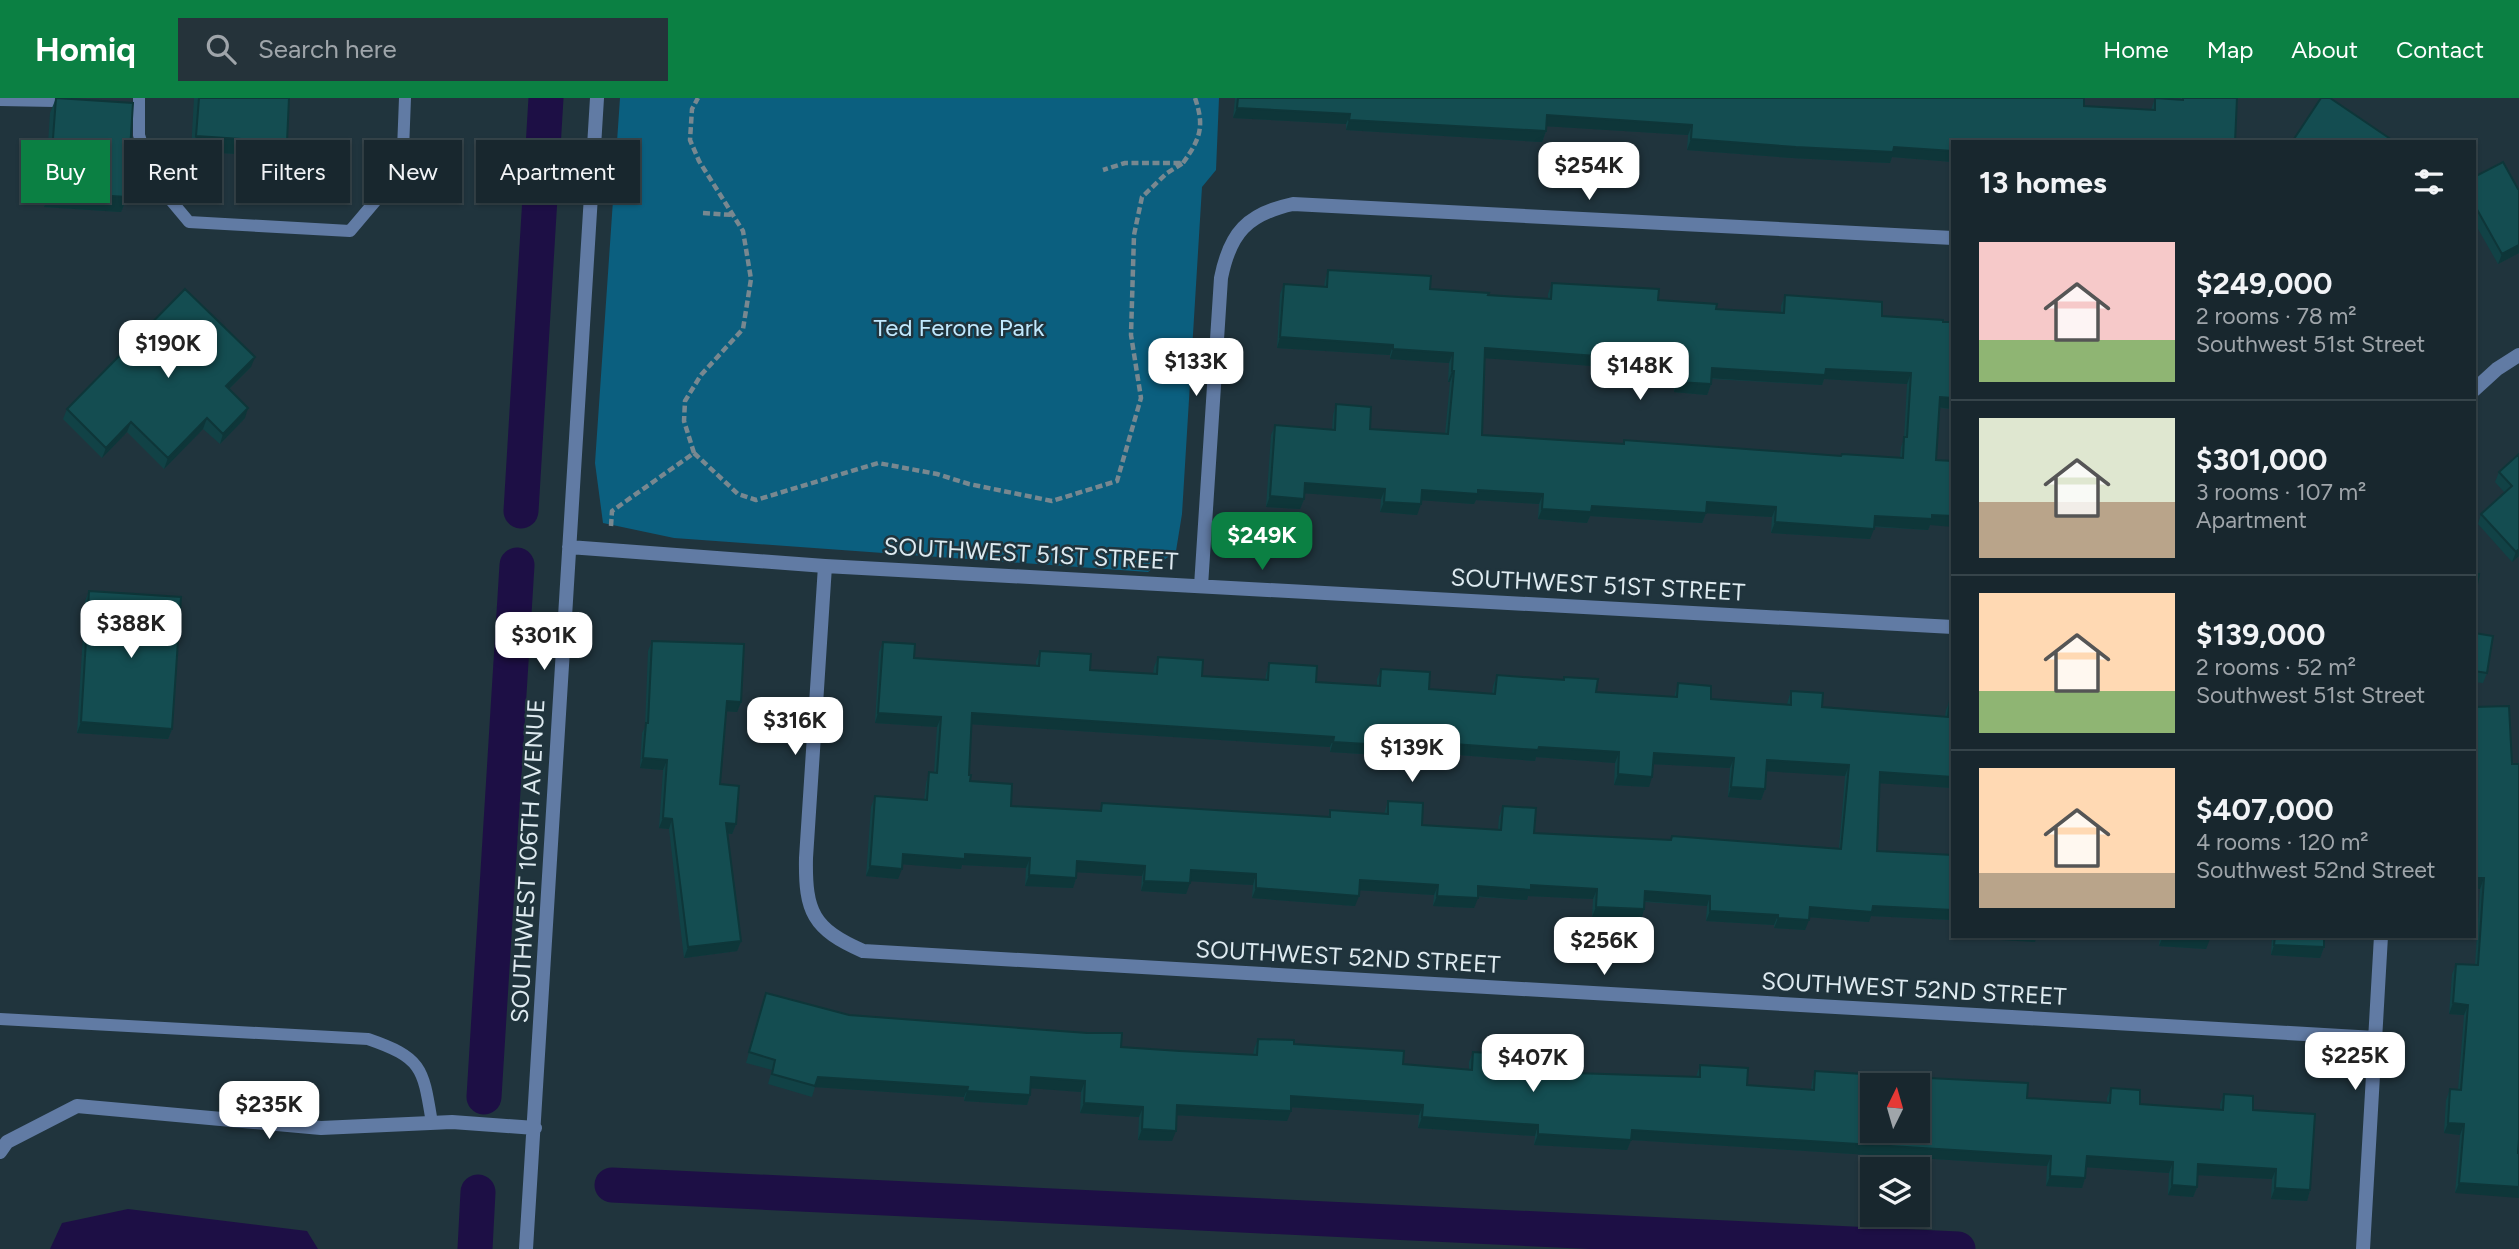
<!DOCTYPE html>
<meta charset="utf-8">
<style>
:root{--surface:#18272e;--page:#25333a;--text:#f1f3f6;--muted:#9fa5aa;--line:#36444a;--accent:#0b8043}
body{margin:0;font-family:Figtree,sans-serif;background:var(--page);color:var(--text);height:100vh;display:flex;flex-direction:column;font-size:26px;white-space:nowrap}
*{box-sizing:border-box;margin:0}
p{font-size:23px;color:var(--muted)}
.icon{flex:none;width:38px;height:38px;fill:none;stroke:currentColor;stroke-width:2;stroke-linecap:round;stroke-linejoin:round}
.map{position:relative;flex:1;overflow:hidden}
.panel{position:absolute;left:1951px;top:42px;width:525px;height:798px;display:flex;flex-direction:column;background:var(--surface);border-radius:0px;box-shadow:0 2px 5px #0004,0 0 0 2px var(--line)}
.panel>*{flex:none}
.guide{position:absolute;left:21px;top:42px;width:665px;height:63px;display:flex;gap:14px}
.needle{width:46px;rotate:5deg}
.buttons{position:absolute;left:1860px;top:975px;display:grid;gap:14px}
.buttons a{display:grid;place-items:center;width:70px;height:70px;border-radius:0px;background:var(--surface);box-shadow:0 2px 5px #0004,0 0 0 2px var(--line);font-size:35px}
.price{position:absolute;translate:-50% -60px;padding:0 16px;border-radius:14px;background:#fff;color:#222;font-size:23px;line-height:46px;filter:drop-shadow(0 2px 4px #0008)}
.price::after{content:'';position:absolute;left:50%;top:42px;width:21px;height:16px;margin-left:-10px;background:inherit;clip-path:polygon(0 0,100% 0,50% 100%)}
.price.current{background:var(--accent);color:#fff}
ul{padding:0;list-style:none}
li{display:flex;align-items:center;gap:21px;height:175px;padding:0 28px}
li+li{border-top:2px solid var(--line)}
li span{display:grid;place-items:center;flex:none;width:196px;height:140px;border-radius:0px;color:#555}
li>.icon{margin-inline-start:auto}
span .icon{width:84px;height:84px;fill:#fffc;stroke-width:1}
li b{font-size:30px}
h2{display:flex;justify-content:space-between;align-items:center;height:84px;padding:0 28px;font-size:30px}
.chip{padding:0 24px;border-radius:0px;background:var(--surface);box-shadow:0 2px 5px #0004,0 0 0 2px var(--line);font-size:24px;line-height:63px}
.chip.current{background:var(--accent);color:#fff}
header{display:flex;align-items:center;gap:42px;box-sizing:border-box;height:98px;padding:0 35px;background:var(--accent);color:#fff}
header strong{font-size:33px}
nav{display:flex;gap:38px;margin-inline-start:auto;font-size:24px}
.search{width:490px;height:63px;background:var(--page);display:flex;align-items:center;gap:18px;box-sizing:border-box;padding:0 24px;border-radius:0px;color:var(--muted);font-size:26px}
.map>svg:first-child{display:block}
.green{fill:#0b5f7f}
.water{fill:#1d0f45}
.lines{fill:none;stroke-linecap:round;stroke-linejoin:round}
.canal{stroke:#1d0f45;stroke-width:35}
.path{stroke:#788890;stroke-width:4.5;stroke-dasharray:7 3.5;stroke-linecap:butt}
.service{stroke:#617ba4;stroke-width:12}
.minor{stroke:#617ba4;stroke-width:14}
.wall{fill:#114246;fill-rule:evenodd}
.shaded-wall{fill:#0e3639}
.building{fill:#144d51;stroke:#0e3639;stroke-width:2;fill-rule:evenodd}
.labels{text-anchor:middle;stroke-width:5;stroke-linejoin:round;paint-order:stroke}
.park-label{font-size:24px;fill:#c1e9fe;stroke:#20343d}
.street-label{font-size:24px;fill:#deeaf0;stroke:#20343d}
</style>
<header>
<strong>Homiq</strong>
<div class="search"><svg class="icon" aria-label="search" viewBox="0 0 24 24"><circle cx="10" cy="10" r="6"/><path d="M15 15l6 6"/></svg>Search here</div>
<nav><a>Home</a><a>Map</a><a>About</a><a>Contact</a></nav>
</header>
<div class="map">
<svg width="2519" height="1151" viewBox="0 0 2519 1151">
<rect width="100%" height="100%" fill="#20343d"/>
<path class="green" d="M620,0H1219L1216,72L1202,89L1182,416L1176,453L1148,474L674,440L603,425L595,365Z"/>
<path class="water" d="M128,1111L307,1133L318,1151H50L62,1125Z"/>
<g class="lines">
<path class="canal" d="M521,413L546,0
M484,999L517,467
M612,1087L1958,1151
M475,1151L478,1094"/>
<path class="path" d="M1183,65C1200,41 1205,29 1195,0
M703,115L733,117
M694,355L738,396L756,402L878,365L937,376L969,386L1052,403L1117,383L1141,300L1131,237L1134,137L1142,99L1167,75L1183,65H1125L1103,72
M611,428L612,413L694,355L684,323L685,303L701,277L743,231L751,181L743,133L699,63L690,42L692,11L698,0"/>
<path class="service" d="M139,0V37L153,81L189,124L350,133L383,94L403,52L405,0
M0,2L55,3L63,0
M0,921L368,941C423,960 423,970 432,1025"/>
<path class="minor" d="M2474,292L2497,271L2519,257
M569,449L825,468L1953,529
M825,468L806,760C805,814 813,831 863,853L2375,940
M1201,488L1221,180C1230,135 1247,116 1293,106L1953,140
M0,1054L7,1044L77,1008L321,1030L452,1024L535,1030
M526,1151L597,0
M2363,1151L2381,838"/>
</g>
<path class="wall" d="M56,0L127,99L121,114L44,109L50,15Z
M194,0H289L287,44L281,59L191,53Z
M1235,0H2084V8L2151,12L2155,0L2180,1L2181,0H2237L1953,44V64L1892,59L1890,65L1792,60L1687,52L1688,37L1546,28V33L1542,44L1346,32V26L1233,20Z
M2474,79L2518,91H2519V155L2498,166L2474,124Z
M1328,172L1430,191L1488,197L1548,201V196L1552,185L1716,211L1781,215V208L1785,197L1882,218L1953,224V311L1939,310L1930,427L1928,432L1874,429L1870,441L1771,435L1772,419L1706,415L1702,425L1590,418L1587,425L1538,421L1539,406L1476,402L1474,406L1421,402L1417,417L1380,414L1381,401L1304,395V401L1300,411L1266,409L1271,337L1275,327L1332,331L1333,317L1336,306L1370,331L1445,336L1450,284H1448L1449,265L1390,261V257L1277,250L1280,196L1284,186L1324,189L1325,182ZM1485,260L1675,274L1674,294L1707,297L1711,286V281L1822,287L1824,281L1907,286L1904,341L1901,349L1900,359L1842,356L1841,358L1624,342L1622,346L1482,337Z
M251,269L229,291L245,320L220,346L203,331L164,371L127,334L102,360L63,321L67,311Z
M2519,356V458L2512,464L2478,426L2481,416L2505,395L2495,384L2499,374Z
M89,493L172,631L168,641L77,635L85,503Z
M2474,535L2487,575L2483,585L2474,584Z
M652,543L741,604L737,614L726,613L720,686L736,726L732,736H728L741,843L737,853L684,860L669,731L659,730L663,672L640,670L642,635L645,629L648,553Z
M883,544L914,560L1036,568V563L1040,553L1090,572L1153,576L1154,569L1158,559L1202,578L1265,582L1266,576L1269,565L1316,584L1377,588V581L1381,571L1429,591L1492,596L1493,588L1497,577L1563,582L1564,579L1596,594L1674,599L1678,585L1711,601L1787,606L1791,593L1822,609L1945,619L1946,612L1950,602L1953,690L1880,685L1877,753L1953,757V822L1871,818L1869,824L1809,819L1805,832L1774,830V827L1706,823L1707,808L1645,804L1644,811L1641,822L1592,819L1593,801L1528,798L1527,802L1478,799L1474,810L1433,808L1434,797L1359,792L1355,808L1252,800L1253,787L1190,783L1186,796L1141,793L1142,778L1077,774L1076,780L1073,790L1025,788L1026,770L962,767L961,771L902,766L898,781L866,778L871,709L875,698L924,702L926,685L929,674L934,675L937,629L875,625L879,554ZM971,626L1330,649V654L1380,657L1383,651L1535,663L1536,659L1615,665L1614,687L1649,689L1653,666L1730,670L1728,699L1761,702L1765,691L1766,673L1845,678L1839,750L1672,738L1670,742L1534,735L1503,708L1499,719L1498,732L1422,727L1388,703L1384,716L1330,712L1328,719L1102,705L1099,713L1011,708L970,683L969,677Z
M2474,609L2519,1041L2455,1095L2460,1037L2444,1035L2446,1002L2450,991L2458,992L2464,917L2449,916L2452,876L2456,866L2475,867L2480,791Z
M2160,838H2210L2206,851L2159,848Z
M2253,838H2324V849L2320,860L2271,857L2272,839Z
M766,895L849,917L1121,949L1180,953L1253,957L1254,951L1258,941L1294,946L1403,966L1469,971V964L1473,954L1573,975L1696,979L1700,967L1747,987L1811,991L1812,984L1815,973L1862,994L1925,997V990L1929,980L2027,1000L2107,1005V1000L2111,990L2140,1006L2220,1011V1006L2224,996L2253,1012L2310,1092L2307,1103L2271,1101L2272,1081L2198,1077L2197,1089L2193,1099L2168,1097L2169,1075L2086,1069L2085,1080L2082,1090L2046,1088L2047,1068L1631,1042L1627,1052L1534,1047L1535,1038L1418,1030L1419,1017L1291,1009L1287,1023L1176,1017L1172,1043L1138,1042L1139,1019L1080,1015L1081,994L1031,990L1030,997L1027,1007L964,1003V999L815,989L812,999L768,986L772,972L746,965Z"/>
<path class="shaded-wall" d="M1237,10L1350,16L1346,26L1233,20Z
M1547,17L1692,27L1688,37L1543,28Z
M1349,22L1546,33L1542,44L1346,32Z
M196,38L287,44L281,59L191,53Z
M1691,41L1894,49L1953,53V64L1892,59L1890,65L1792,60L1687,52Z
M49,94L127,99L121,114L44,109Z
M2519,147V155L2498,166L2502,156Z
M1280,239L1393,247L1390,257L1277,250Z
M1485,250L1679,264L1675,274L1482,260Z
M1393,251L1453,255L1449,265L1390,261Z
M255,259L251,269L222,298L226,288Z
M1712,270L1826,271L1911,275L1907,286L1824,281L1822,287L1708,280Z
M1452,273H1454L1450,284H1448Z
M1677,284L1711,286L1707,297L1674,294Z
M1940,299L1953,300V311L1936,309Z
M248,310L245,320L220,346L223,336Z
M207,320L203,331L164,371L168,360Z
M131,324L127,334L102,360L106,350Z
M1305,385L1385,391L1381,401L1301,395Z
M1422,392H1478L1543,396L1539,406L1476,402L1474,406L1418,402Z
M1270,398L1304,401L1300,411L1266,409Z
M1384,404L1421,406L1417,417L1380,414Z
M1707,404L1776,409L1772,419L1703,415Z
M1592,408L1706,415L1702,425L1590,418L1587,425L1538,421L1542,411Z
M1932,417L1953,418V429L1930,427L1928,432L1871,428L1875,418Z
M1775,424L1874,431L1870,441L1771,435Z
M2519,451V458L2512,464L2516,454Z
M727,603L741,604L737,614L723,613Z
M878,615L941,619L937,629L875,625Z
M972,615L1334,639L1330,649L968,626Z
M81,624L172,631L168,641L77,635Z
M1385,641L1539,649L1619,654L1615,665L1536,659L1535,663L1383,651L1380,657L1330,654L1333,644Z
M1654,655L1734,660L1730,670L1650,666Z
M643,660L667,662L663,672L640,670Z
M1767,662L1849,667L1845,678L1763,673Z
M1880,674L1953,679V690L1876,685Z
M1618,676L1652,679L1649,689L1614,687Z
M1731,689L1765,691L1761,702L1728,699Z
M663,720L672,721L669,731L659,730Z
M726,725L736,726L732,736L723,735Z
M903,756H965L1030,760L1026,770L962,767L961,771L899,766Z
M1077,763L1145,768L1142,778L1073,774Z
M870,768L902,771L898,781L866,778Z
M1191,772L1256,776L1253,787L1187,783Z
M1029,777L1076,780L1073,790L1025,788Z
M2474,780H2484L2480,791L2474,790Z
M1360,782L1438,787L1434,797L1356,792Z
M1144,783L1190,785L1186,796L1141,793Z
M1531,787L1597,791L1593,801L1528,798L1527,802L1474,798L1478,788Z
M1256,790L1359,798L1355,808L1252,800Z
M1645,793L1710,798L1707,808L1642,803Z
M1437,798L1478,800L1474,810L1433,808Z
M1873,808L1953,812V822L1871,818L1869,824L1807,819L1810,809Z
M1596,809L1644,811L1641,822L1592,819Z
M1710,813L1778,817L1774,827L1706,823Z
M1778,820L1809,822L1805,832L1774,830Z
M2003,838H2037L2035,844L2001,842Z
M2163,838L2210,841L2206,851L2159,848Z
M741,843L737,853L684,860L688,849Z
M2274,847L2324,849L2320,860L2271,857Z
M2453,905L2468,907L2464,917L2449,916Z
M818,979L968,989L964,999L814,989Z
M1031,979L1085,983L1081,994L1028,990Z
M967,993L1030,997L1027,1007L964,1003Z
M1291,998L1423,1007L1419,1017L1288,1009Z
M1084,1005L1143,1009L1139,1019L1080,1015Z
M1177,1007L1291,1013L1287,1023L1173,1017Z
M1422,1019L1538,1027L1535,1038L1418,1030Z
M2448,1025L2464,1026L2460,1037L2444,1035Z
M1142,1031L1176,1033L1172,1043L1138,1042Z
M1632,1032L2051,1058L2047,1068L1631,1042L1627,1052L1534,1047L1538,1036Z
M2087,1058L2173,1064L2169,1075L2083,1069Z
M2198,1066L2276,1071L2272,1081L2195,1077Z
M2050,1078L2085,1080L2082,1090L2046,1088Z
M2459,1085L2519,1089V1100L2455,1095Z
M2172,1087L2197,1089L2193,1099L2168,1097Z
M2275,1090L2310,1092L2307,1103L2271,1101Z"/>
<path class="building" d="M56,0L133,5L127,99L49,94Z
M199,0H289L287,44L196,38Z
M1238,0H2084V8L2155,12V0L2183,2V0H2237L2235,44H1953V53L1894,49L1893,54L1796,49L1691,41L1692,27L1547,17L1546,33L1349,22L1350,16L1237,10Z
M2321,0H2330L2389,40L2386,44H2292Z
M2503,64L2518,91H2519V147L2502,156L2475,108L2474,109V79Z
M1328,172L1431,178L1430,191L1489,195L1488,197L1551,201L1552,185L1659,191L1658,202L1717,206L1716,211L1784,215L1785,197L1882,204V218L1943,222V224H1953V300L1940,299L1936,362L1953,363V418L1932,417V421L1875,418L1874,431L1775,424L1776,409L1707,404L1706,415L1592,408L1591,414L1542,411L1543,396L1478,392V396L1422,392L1421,406L1384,404L1385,391L1305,385L1304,401L1270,398L1275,327L1335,332L1336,306L1371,309L1370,331L1448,336L1454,273H1452L1453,255L1393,251V247L1280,239L1284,186L1327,189ZM1485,250L1679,264L1677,284L1711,286L1712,270L1825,277L1826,271L1911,275L1907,339H1904L1903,360L1842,356L1841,358L1624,342V346L1482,337Z
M185,191L255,259L226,288L248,310L223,336L207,320L168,360L131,324L106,350L67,311Z
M2519,356V451L2516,454L2481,416L2512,388L2499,374Z
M2474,476H2479L2474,502Z
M89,493L181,499L172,631L81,624Z
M2474,535L2493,538L2487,575L2474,573Z
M652,543L744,546L741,604L727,603L720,686L739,688L736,726L726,725L741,843L688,849L672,721L663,720L667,662L643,660L646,625H648Z
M883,544L915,546L914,560L1039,568L1040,553L1091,556L1090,572L1157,576L1158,559L1203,562L1202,578L1268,582L1269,565L1317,568L1316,584L1380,588L1381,571L1430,574L1429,591L1495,596L1497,577L1564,582V579L1598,581L1596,594L1677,599L1678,585L1711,588V601L1791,607V593L1823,595L1822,609L1948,619L1950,602H1953V679L1880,674L1877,753L1953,757V812L1873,808L1872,814L1810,809L1809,822L1778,820V817L1710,813V798L1645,793L1644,811L1596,809L1597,791L1531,787V792L1478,788V800L1437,798L1438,787L1360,782L1359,798L1256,790V776L1191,772L1190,785L1144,783L1145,768L1077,763L1076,780L1029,777L1030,760L965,756V761L903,756L902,771L870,768L875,698L927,702L929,674L937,675L941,619L878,615ZM972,615L1334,639L1333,644L1384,647L1385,641L1538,652L1539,649L1619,654L1618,676L1652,679L1654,655L1734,660L1731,689L1765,691L1767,662L1849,667L1841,751L1672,738L1671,742L1534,735L1536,710L1503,708L1501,732L1422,727L1423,705L1388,703V716L1330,712V719L1102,705L1101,713L1011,708L1012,686L970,683L971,677H969Z
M2509,608L2512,666H2519V1041L2518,1055H2519V1089L2459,1085L2464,1026L2448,1025L2450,991L2461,992L2468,907L2453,905L2456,866L2478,867L2484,780H2474V609Z
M2167,838H2210V841Z
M2275,838H2324V849L2274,847Z
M766,895L849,917L1087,935H1122L1121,949L1180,953L1257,957L1258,941L1294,942V946L1404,953L1403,966L1472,972L1473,954L1573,960V975L1700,979V967L1748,970L1747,987L1814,992L1815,973L1863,976L1862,994H1872V1032H1918V997L1928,998L1929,980L2028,985L2027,1000L2110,1005L2111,990L2140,992V1006L2223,1012L2224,996L2253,998V1012L2315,1016L2310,1092L2275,1090L2276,1071L2198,1066L2197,1089L2172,1087L2173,1064L2087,1058L2085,1080L2050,1078L2051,1058L1632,1032L1631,1042L1538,1036V1027L1422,1019L1423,1007L1291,998V1013L1177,1007L1176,1033L1142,1031L1143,1009L1084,1005L1085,983L1031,979L1030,997L967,993L968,989L818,979L815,988L772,976L775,962L749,954Z"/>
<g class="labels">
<g class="park-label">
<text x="959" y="238">Ted Ferone Park</text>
</g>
<g class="street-label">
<text transform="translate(1031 456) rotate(3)" y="8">SOUTHWEST 51ST STREET</text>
<text transform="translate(1598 487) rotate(3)" y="8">SOUTHWEST 51ST STREET</text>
<text transform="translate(528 763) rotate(-87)" y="8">SOUTHWEST 106TH AVENUE</text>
<text transform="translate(1348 859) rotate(3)" y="8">SOUTHWEST 52ND STREET</text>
<text transform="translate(1914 891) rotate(3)" y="8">SOUTHWEST 52ND STREET</text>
</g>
</g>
</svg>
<div class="buttons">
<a><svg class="needle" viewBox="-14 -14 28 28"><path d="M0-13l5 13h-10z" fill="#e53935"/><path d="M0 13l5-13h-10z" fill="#9fa5aa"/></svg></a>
<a><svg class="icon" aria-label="layers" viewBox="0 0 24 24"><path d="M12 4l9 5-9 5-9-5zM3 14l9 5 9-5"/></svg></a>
</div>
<b class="price" style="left:1589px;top:104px">$254K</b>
<b class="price" style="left:168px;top:282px">$190K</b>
<b class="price" style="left:1196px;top:300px">$133K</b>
<b class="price" style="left:1640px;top:304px">$148K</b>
<b class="price current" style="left:1262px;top:474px">$249K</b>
<b class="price" style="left:131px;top:562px">$388K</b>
<b class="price" style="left:544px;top:574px">$301K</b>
<b class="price" style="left:795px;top:659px">$316K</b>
<b class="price" style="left:1412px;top:686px">$139K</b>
<b class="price" style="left:1604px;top:879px">$256K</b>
<b class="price" style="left:2355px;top:994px">$225K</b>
<b class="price" style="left:1533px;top:996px">$407K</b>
<b class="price" style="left:269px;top:1043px">$235K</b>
<div class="guide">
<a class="chip current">Buy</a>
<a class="chip">Rent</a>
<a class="chip">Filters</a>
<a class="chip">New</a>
<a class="chip">Apartment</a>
</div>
<section class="panel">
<h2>13 homes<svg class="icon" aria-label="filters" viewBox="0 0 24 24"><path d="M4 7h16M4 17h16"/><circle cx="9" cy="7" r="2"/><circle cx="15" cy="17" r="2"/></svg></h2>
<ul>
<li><span style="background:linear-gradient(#f6c9c9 70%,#8fb573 0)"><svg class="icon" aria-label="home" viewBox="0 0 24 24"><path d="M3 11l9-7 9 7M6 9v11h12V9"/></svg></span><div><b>$249,000</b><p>2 rooms · 78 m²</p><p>Southwest 51st Street</p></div></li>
<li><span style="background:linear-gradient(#dfe7d0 60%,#b9a48a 0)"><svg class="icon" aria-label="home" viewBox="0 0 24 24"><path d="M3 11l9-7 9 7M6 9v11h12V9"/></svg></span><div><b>$301,000</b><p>3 rooms · 107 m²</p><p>Apartment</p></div></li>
<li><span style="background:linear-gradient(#ffd9b3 70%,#8fb573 0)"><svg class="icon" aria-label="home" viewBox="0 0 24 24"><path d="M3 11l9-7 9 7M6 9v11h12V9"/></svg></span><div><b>$139,000</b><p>2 rooms · 52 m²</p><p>Southwest 51st Street</p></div></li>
<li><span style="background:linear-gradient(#ffd9b3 75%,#b9a48a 0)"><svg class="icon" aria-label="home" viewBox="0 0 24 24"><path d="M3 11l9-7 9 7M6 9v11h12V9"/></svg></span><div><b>$407,000</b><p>4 rooms · 120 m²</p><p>Southwest 52nd Street</p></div></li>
</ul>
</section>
</div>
